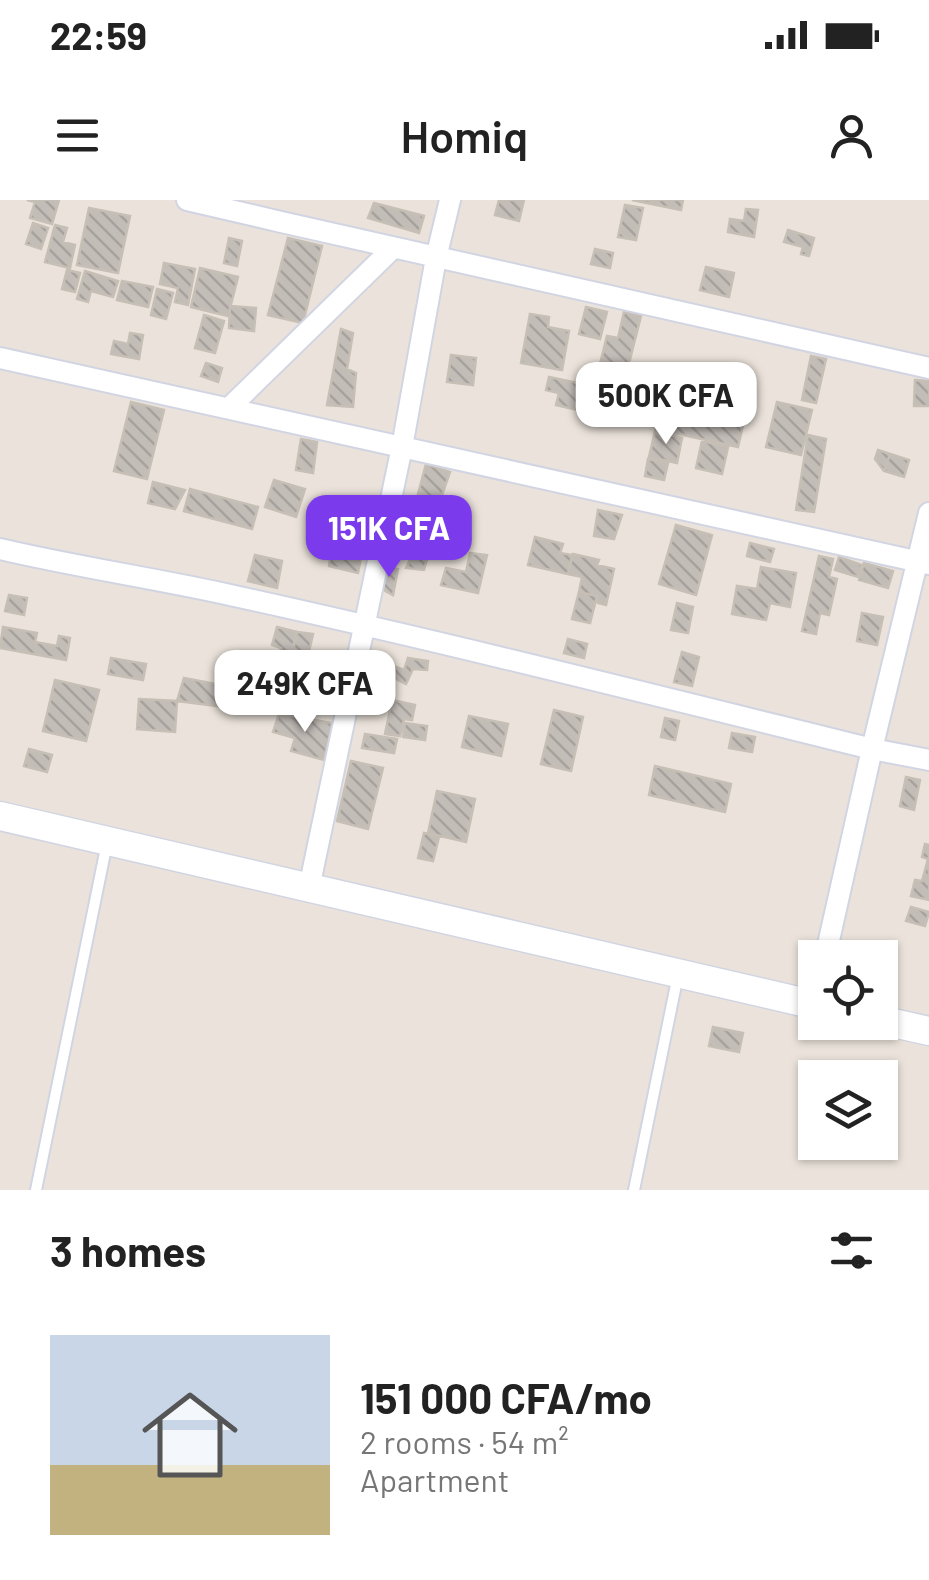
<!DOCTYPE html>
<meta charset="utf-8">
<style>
:root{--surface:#fff;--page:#f2f2f2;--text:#222;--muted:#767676;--accent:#7c3aed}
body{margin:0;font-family:Barlow,sans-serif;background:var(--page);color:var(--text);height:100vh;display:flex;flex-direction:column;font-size:38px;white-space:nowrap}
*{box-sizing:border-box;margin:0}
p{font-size:32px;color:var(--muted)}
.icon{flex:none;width:55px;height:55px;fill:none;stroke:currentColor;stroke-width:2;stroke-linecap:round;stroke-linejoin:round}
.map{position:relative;height:990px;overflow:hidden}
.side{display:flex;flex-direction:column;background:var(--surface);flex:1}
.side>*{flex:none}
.controls{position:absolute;left:798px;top:740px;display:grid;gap:20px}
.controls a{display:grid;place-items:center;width:100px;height:100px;border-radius:0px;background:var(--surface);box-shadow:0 2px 8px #0004;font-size:50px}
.price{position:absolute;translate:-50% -85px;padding:0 22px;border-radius:20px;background:#fff;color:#222;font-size:32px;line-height:65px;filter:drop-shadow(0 2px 5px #0008)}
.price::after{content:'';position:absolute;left:50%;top:60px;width:30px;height:22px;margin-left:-15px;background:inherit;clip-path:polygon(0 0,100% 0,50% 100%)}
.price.current{background:var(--accent);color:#fff}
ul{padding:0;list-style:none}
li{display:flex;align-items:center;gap:30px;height:250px;padding:0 50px}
li span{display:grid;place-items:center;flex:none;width:280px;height:200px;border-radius:0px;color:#555}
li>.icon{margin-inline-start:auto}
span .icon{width:120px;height:120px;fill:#fffc;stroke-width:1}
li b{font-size:42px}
h2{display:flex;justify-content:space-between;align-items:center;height:120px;padding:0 50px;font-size:42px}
.status{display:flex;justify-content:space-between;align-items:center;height:70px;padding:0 50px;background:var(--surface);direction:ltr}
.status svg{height:28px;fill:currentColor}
header{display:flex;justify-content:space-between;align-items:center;height:130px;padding:0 50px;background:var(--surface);font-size:45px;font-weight:600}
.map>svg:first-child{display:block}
.building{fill:url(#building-back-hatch);stroke:#c6bfb5;stroke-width:2.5}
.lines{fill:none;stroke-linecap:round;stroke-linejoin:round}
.lane-casing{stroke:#d1d5e2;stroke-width:14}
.street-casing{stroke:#d1d5e2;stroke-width:24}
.secondary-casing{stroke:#d1d5e2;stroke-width:31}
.lane{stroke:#fff;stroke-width:10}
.street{stroke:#fff;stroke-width:20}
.secondary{stroke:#fff;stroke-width:28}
</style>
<div class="status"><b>22:59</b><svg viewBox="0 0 49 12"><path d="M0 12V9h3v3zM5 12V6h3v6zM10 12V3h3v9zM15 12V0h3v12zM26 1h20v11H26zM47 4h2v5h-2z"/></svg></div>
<header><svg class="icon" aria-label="menu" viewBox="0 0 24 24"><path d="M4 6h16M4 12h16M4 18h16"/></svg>Homiq<svg class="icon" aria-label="person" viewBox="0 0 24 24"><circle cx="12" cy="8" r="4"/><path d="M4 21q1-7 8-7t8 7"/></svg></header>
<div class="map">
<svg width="929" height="990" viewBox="0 0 929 990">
<defs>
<pattern id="building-back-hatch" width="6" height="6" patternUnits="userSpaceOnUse" patternTransform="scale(2.5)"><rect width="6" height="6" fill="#c3bdb8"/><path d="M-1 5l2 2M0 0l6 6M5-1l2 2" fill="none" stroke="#a8a29e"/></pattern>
</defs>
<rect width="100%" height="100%" fill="#ebe3db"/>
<path class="building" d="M27,0H59L52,24L30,18L35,2Z
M499,0H524L519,21L495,15Z
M632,0H683L681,10Z
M374,3L424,16L419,33L368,18Z
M625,5L643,8L636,40L618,37Z
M89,8L130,16L118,73L77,65Z
M746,9L758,10L754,37L728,32L730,19L744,21Z
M33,23L48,28L41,49L26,44Z
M55,25L67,28L63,42L75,45L70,68L45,62Z
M788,30L814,38L809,56L801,54L803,47L784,42Z
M229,38L242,41L237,66L224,63Z
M288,38L322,46L303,123L268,115Z
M595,49L613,53L610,68L591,64Z
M164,63L195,69L188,105L175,102L178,88L160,84Z
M706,67L734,73L729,97L700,90Z
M200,68L238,77L228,116L191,107Z
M67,70L80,73L75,92L62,89Z
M85,71L118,81L113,97L91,91L88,102L77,99Z
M122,81L153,87L148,107L117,100Z
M157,89L173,93L166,119L151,115Z
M230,106L256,108L254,131L229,128Z
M586,107L607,112L600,139L579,134Z
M624,112L641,116L624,183L597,176L607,136L618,138Z
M530,114L549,117L548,127L569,131L562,170L521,163Z
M204,115L224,121L215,153L195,148Z
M341,129L353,133L347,169L356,173L353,207L327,205Z
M130,133L143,135L139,159L111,154L114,141L128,144Z
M451,155L476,158L473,185L447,182Z
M811,156L826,159L816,203L802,200Z
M206,163L222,168L218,182L201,176Z
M549,177L620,192L614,219L596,215L600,201L585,198L582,211L556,205L559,193L546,190Z
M650,177L663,180L659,198L645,195Z
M915,180L929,181V206H914Z
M131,202L164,210L147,279L114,271Z
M777,202L812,210L801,255L766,247Z
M662,203L744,221L738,247L656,229Z
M655,231L682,238L677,263L649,257Z
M808,235L826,239L814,312L796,310Z
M808,235L826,239L814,312L796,310Z
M301,239L317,242L313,273L296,270Z
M702,241L728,247L722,274L696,268Z
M878,250L909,260L904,277L884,271L875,259Z
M890,254L909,260L904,277L884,271Z
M648,259L668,263L664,280L645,276Z
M426,264L450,272L440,301L418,294Z
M274,280L305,289L296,317L265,307Z
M153,282L185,290L175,309L148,303Z
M190,289L258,307L252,329L184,311Z
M410,310L438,320L424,370L406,368L412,355L397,353Z
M598,310L622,315L614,339L594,336Z
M676,325L712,335L696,395L659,384Z
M535,337L563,344L560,353L572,355L568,374L528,365Z
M333,341L363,346L358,373L329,366Z
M750,343L774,349L770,362L747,356Z
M470,353L487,355L478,393L441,385L446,368L466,372Z
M573,354L599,360L597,365L614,369L606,405L598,403L597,396L579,392L582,377L568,374Z
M255,355L282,361L277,388L248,381Z
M819,356L833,359L829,377L837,379L829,415L820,413L816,434L802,431Z
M839,357L862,365L858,377L835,370Z
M864,363L893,371L888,388L859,380Z
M383,367L398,369L393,395L380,388Z
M761,367L796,373L790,407L770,403L766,420L732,414L737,386L757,389Z
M579,392L597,396L590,423L572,419Z
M9,395L27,398L24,415L5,411Z
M677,403L693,407L688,433L671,430Z
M862,413L883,417L877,445L857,441Z
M3,427L37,433L35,442L57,446L59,436L70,438L66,460L0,448Z
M277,427L297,432L289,460L279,457L281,448L272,445Z
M297,432L313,434L304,473L289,469Z
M568,439L587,444L584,458L564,453Z
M682,452L699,457L692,486L674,482Z
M111,458L146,464L143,480L108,474Z
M408,458L428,461L427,470L413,469L406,484L390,476L394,466L404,470Z
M225,472L259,478L254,504L220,498Z
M184,478L221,485L217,506L177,501Z
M259,478L302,489L295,515L254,504Z
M55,480L99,490L86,541L43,531Z
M139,499L177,501L175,532L137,529Z
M392,500L415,505L412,520L404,519L400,536L385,534Z
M554,510L583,517L571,571L541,564Z
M279,514L332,523L324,560L291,551L295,538L273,532Z
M469,516L508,524L501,556L462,547Z
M665,518L679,521L675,540L661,537Z
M405,523L427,526L425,540L403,537Z
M732,533L755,537L752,552L729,548Z
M365,534L397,539L394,553L362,548Z
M29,549L52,555L47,572L24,566Z
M351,561L383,568L368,629L337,621Z
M655,566L731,584L725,612L649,595Z
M906,577L920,580L914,610L900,606Z
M437,591L475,599L466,642L428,633Z
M424,633L439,637L433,661L418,658Z
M925,644L929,645V700L911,696L915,680L922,681L928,659L922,657Z
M911,707L929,712L925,726L906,721Z
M713,827L743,833L739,852L709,846Z"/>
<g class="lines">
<g class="lane-casing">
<path id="lane" d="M36,990L107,643
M634,990L678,775"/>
</g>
<g class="street-casing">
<path id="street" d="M187,0C434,58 682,112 929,168
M0,158L929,364
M229,208L393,48
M0,349C76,367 154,378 230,395C445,442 658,496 872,549L929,560
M309,688L402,247L436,58L450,0
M825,758L872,549L929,313"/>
</g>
<g class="secondary-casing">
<path id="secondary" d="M0,616L815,805
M880,820L929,831"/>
</g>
<use href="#lane" class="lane"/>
<use href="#street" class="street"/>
<use href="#secondary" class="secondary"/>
</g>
</svg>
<div class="controls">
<a><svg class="icon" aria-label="locate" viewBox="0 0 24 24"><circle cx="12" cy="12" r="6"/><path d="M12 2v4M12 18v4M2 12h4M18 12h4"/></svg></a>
<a><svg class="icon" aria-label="layers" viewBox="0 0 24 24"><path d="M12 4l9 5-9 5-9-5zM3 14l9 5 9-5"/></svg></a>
</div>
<b class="price" style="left:666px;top:247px">500K CFA</b>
<b class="price current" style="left:389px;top:380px">151K CFA</b>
<b class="price" style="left:305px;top:535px">249K CFA</b>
</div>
<section class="side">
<h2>3 homes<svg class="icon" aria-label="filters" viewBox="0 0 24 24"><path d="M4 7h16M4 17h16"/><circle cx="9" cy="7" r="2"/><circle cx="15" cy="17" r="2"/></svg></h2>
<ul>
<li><span style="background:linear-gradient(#c9d6e8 65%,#c2b280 0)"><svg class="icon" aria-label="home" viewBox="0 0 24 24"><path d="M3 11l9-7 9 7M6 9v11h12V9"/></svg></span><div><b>151 000 CFA/mo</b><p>2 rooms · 54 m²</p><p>Apartment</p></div></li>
</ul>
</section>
